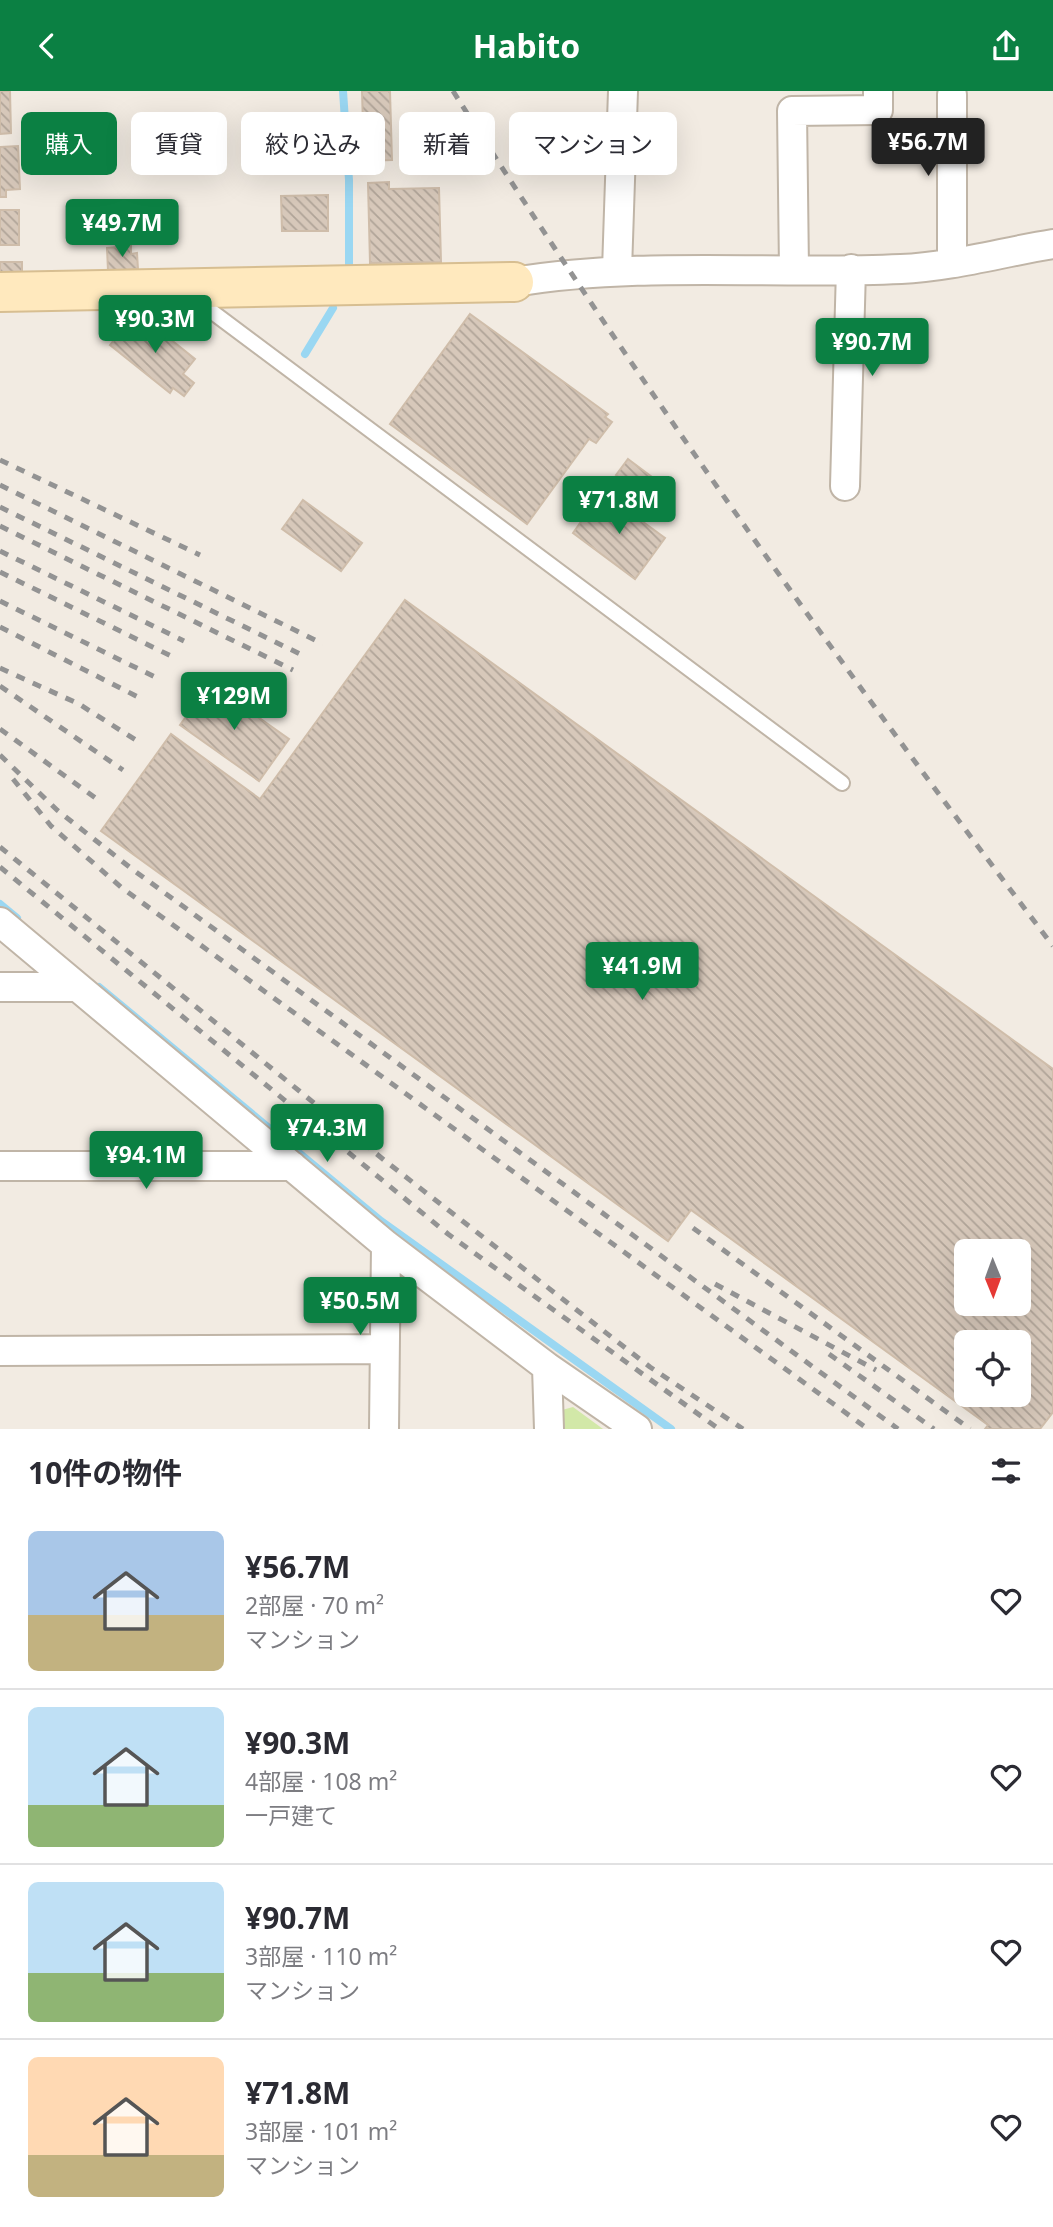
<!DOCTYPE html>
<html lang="ja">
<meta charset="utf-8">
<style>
:root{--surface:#fff;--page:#f7f7f7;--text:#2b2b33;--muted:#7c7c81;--line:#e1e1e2;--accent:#0b8043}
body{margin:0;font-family:"Noto Sans","Noto Sans JP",sans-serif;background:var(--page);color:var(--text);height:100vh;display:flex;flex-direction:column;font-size:26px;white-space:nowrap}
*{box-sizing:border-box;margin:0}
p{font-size:23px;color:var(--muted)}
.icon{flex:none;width:38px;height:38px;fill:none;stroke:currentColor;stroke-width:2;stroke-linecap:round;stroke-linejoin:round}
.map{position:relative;height:1338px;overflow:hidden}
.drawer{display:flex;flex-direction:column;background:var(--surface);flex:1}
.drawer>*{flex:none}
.banner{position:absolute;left:21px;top:21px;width:700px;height:63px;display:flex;gap:14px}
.needle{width:46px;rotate:179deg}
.fabs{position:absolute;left:954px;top:1148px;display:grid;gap:14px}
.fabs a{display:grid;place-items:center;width:77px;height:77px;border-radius:10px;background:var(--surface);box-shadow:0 7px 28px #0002;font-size:35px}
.price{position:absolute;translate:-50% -60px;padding:0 16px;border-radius:7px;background:var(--accent);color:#fff;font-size:23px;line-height:46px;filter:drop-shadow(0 2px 4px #0008)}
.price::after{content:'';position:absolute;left:50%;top:42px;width:21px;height:16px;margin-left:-10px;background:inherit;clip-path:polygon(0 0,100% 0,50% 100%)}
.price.on{background:#222;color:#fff}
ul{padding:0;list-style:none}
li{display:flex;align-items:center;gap:21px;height:175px;padding:0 28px}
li+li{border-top:2px solid var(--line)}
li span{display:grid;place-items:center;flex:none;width:196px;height:140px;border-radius:10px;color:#555}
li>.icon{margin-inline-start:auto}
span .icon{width:84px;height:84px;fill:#fffc;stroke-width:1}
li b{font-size:30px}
h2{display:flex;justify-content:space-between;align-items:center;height:84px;padding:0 28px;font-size:30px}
.pill{padding:0 24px;border-radius:10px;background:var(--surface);box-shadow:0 7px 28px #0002;font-size:24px;line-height:63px}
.pill.on{background:var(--accent);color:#fff}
header{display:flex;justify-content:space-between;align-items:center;height:91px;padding:0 28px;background:var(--accent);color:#fff;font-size:32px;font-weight:700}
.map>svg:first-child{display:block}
.park{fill:#d2e8a8}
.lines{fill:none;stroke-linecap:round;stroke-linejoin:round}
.stream{stroke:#9ad7f2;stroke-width:8}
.building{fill:url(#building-back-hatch);stroke:#cfbdaa;stroke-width:2;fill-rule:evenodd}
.lane-casing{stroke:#c0b5a7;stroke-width:18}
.street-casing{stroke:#c0b5a7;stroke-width:32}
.secondary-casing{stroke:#d7be91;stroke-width:42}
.lane{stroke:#fff;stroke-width:14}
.street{stroke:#fff;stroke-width:28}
.secondary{stroke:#ffe9be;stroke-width:38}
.rail{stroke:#939393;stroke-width:5;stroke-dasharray:9 9;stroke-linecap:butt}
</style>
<header><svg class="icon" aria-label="back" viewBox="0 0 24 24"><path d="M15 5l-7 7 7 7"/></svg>Habito<svg class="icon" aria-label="share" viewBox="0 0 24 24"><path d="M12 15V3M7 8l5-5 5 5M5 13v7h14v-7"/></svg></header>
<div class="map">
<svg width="1053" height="1338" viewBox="0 0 1053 1338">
<defs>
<pattern id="building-back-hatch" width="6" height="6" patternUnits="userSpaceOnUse" patternTransform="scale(1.75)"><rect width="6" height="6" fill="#d7c8ba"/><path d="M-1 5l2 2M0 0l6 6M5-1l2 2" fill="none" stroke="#b0a498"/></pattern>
</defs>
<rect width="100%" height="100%" fill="#f2ebe2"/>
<path class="park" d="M573,1316L603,1338H562V1319Z"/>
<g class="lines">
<path class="stream" d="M343,0L349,89V186
M305,263L333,217
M0,813L17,827
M99,896L381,1130L671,1338"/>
</g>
<path class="building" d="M0,0H10L11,42L0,43Z
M362,0H390L392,69L364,70Z
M18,55L20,98L6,99V106H0V56Z
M389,91V98L439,97L441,171L370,172L368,92Z
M328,104V140H282L281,105Z
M0,119H19V154H0Z
M131,155V163L137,162L138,178L108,180L107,157Z
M0,171H22V186H0Z
M470,223L608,323L605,326L612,331L596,352L589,348L527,433L390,333Z
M133,225L142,232L145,228L195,268L183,283L194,292L184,305L173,297L170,302L110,254Z
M628,368L668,398L656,414L616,384Z
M602,401L665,447L635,488L573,442Z
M303,409L362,452L341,480L282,438Z
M405,509L1053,978V1321L1040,1338H985L988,1334L691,1119L668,1150L101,740L171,643L260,708ZM966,1160H1018V1213H966ZM966,1251H1018V1304H966Z
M210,592L289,648L259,690L180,634Z"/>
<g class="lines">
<g class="lane-casing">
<path id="lane" d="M191,205L842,692"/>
</g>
<g class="street-casing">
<path id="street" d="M952,170V4
M794,178L792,20L878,19V0
M617,179L623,0
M514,191C643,170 772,184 901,178C951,176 1003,161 1053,153
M845,395L851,178
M0,831L386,1154L547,1276L637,1338
M0,896H75
M0,1075H292
M0,1260L384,1258
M547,1276L549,1338
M384,1338L386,1154"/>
</g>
<g class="secondary-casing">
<path id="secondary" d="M0,201L514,191"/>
</g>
<use href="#lane" class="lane"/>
<use href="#street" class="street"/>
<use href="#secondary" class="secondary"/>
<path class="rail" d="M453,0C639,294 842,577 1053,855
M0,369L200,464
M0,394L323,553
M0,416L304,565
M0,435L293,579
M0,460L184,550
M0,481L173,566
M0,510L155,586
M0,536L142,608
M0,577L79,613L142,653
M0,595L123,679
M0,638L101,711
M0,664L57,719L132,778L898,1338
M13,688L51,735L122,797L868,1338
M0,756L384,1069L650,1276L743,1338
M0,776L448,1143L719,1338
M693,1137L970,1338
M715,1193L876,1279
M829,1263L934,1338"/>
</g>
</svg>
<div class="fabs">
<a><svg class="needle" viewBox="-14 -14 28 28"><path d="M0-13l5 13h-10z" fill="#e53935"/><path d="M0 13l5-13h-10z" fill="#7c7c81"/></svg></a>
<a><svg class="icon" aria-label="locate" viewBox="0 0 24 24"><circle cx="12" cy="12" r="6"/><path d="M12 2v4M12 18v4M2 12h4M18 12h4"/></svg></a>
</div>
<b class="price on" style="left:928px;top:87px">¥56.7M</b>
<b class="price" style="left:122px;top:168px">¥49.7M</b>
<b class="price" style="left:155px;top:264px">¥90.3M</b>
<b class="price" style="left:872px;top:287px">¥90.7M</b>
<b class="price" style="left:619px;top:445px">¥71.8M</b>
<b class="price" style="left:234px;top:641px">¥129M</b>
<b class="price" style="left:642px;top:911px">¥41.9M</b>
<b class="price" style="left:327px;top:1073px">¥74.3M</b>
<b class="price" style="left:146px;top:1100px">¥94.1M</b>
<b class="price" style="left:360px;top:1246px">¥50.5M</b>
<div class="banner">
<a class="pill on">購入</a>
<a class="pill">賃貸</a>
<a class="pill">絞り込み</a>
<a class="pill">新着</a>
<a class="pill">マンション</a>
</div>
</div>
<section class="drawer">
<h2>10件の物件<svg class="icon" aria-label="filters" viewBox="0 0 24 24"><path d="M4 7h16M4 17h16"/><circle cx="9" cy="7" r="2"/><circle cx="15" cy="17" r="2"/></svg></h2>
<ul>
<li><span style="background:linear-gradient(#a9c7e8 60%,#c2b280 0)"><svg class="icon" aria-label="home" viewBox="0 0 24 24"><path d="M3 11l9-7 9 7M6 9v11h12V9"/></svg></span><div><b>¥56.7M</b><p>2部屋 · 70 m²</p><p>マンション</p></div><svg class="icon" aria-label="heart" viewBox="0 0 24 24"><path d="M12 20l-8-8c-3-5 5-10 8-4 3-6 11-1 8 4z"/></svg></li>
<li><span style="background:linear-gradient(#bfe0f5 70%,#8fb573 0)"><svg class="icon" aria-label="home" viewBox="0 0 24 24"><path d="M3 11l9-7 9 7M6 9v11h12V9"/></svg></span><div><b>¥90.3M</b><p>4部屋 · 108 m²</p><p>一戸建て</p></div><svg class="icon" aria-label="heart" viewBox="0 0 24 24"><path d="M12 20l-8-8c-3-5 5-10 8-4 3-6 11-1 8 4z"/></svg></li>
<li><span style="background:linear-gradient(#bfe0f5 65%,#8fb573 0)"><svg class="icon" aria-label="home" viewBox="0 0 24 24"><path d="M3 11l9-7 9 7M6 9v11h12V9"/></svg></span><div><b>¥90.7M</b><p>3部屋 · 110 m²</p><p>マンション</p></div><svg class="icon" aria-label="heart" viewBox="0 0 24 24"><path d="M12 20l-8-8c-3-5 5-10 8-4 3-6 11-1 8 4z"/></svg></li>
<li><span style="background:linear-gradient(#ffd9b3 70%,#c2b280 0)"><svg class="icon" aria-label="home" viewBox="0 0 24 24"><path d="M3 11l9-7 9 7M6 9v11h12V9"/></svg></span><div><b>¥71.8M</b><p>3部屋 · 101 m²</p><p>マンション</p></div><svg class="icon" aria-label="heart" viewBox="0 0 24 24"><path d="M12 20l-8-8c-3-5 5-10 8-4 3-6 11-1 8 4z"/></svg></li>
</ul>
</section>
